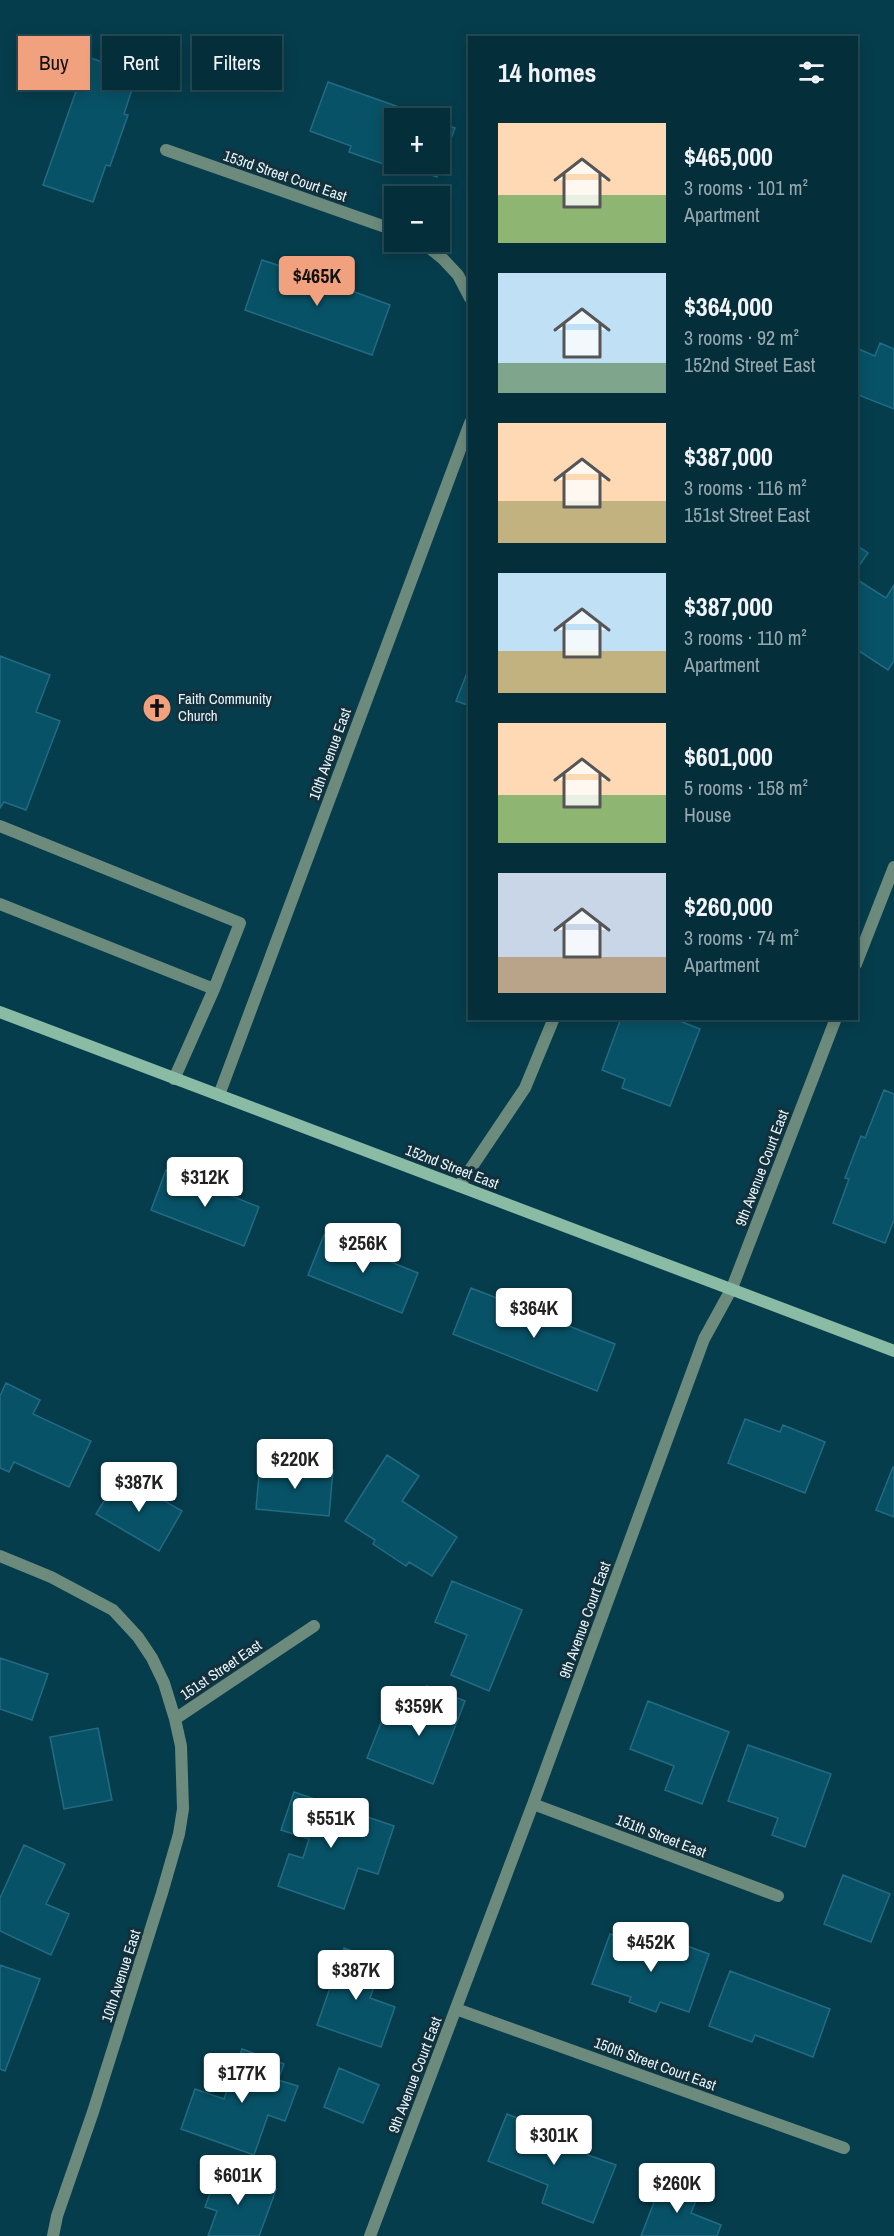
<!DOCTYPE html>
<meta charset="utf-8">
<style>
:root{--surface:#042e3a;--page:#123a45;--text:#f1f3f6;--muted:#97a8af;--line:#254a54;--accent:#f2a17e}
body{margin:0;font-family:"Archivo Narrow",sans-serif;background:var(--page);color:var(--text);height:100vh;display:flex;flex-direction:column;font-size:22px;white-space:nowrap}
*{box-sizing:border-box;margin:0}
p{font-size:20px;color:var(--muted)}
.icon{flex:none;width:33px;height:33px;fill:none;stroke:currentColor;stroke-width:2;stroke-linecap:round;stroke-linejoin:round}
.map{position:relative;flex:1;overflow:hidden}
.panel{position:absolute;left:468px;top:36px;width:390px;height:984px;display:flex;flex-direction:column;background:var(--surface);border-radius:0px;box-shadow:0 3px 15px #0003,0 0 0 2px var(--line)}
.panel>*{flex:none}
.hud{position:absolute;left:18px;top:36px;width:360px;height:54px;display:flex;gap:12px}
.fabs{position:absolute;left:384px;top:108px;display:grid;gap:12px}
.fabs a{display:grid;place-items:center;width:66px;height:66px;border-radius:0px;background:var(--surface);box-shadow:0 3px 15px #0003,0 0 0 2px var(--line);font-size:30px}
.price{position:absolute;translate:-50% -51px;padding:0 14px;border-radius:6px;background:#fff;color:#222;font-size:20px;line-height:39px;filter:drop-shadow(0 2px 3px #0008)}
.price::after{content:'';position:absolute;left:50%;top:36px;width:18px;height:14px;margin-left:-9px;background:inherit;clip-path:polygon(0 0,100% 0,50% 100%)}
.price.active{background:var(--accent);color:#111}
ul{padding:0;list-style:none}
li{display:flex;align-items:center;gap:18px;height:150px;padding:0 30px}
li span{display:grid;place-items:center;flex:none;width:168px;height:120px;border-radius:0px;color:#555}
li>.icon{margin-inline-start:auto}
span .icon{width:72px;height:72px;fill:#fffc;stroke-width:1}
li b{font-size:26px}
h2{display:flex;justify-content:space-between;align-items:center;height:72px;padding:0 30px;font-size:26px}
.chip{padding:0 21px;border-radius:0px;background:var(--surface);box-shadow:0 3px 15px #0003,0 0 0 2px var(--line);font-size:21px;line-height:54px}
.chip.active{background:var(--accent);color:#111}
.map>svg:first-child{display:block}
.building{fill:#085267;stroke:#236b83;stroke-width:1.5}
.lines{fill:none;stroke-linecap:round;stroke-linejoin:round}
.lane{stroke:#6d8b7c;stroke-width:12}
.street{stroke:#6d8b7c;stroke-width:12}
.secondary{stroke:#8abba4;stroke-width:12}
.labels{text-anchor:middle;stroke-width:6;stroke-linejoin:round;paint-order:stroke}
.street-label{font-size:15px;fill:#e5f6fc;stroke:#13303b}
.poi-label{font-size:15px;fill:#e5f6fc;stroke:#13303b;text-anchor:start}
</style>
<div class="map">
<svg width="894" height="2236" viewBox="0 0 894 2236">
<rect width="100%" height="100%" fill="#063d4d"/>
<path class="building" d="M88,57L137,74L124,114L128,115L110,166L106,165L93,202L43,185Z
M328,82L430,118H394V164H440V122L455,128L437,177L400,164L398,169L349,152L351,146L310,131Z
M262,260L296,271L297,269L353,289L352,291L390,305L372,355L245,310Z
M880,343L894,349V409L856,394V348L875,356Z
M856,545L868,553L856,570Z
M856,579L886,598L894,585V661L888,670L856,649Z
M0,656L50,675L36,712L60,721L26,810L4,802L0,808Z
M469,668H470V706L456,701Z
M621,1018H672L700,1029L670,1106L622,1088L625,1079L602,1070Z
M884,1090L894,1094V1220L885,1243L833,1223L849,1179L845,1178L861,1136L865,1138Z
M166,1170L259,1207L244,1246L151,1210Z
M324,1235L418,1273L402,1313L308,1275Z
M471,1288L615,1344L597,1391L453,1334Z
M6,1383L40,1400L33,1414L91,1441L69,1487L14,1462L9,1472L0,1468V1396Z
M745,1419L780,1432L783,1425L825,1442L805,1493L728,1463Z
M387,1455L419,1476L402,1501L457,1537L432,1576L409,1562L406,1566L373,1544L375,1540L345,1521Z
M260,1464L333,1470L329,1516L256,1509Z
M893,1467H894V1517L876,1510Z
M120,1475L182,1511L159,1551L96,1514Z
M452,1581L522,1610L489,1691L451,1675L467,1635L435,1622Z
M0,1658L48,1674L32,1720L0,1709Z
M427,1686L465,1701L433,1784L367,1758L384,1715L411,1726Z
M648,1701L729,1732L702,1804L665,1790L674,1766L630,1749Z
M98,1728L112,1800L64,1809L50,1737Z
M748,1745L831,1774L805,1847L772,1835L778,1818L728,1801Z
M294,1792L394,1826L378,1874L358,1868L344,1909L278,1886L289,1854L303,1858L309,1839L281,1830Z
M24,1845L65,1864L46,1904L69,1914L51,1955L0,1931V1898Z
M843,1875L890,1894L871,1942L824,1924Z
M610,1934L671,1955L676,1942L709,1954L689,2012L660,2002L656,2012L629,2002L631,1997L592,1984Z
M344,1948L383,1962L370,1998L395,2007L381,2047L317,2025Z
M0,1965L40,1979L5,2071L0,2069Z
M730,1971L830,2009L813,2057L755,2035L752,2042L709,2026Z
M242,2049L284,2064L278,2080L298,2086L285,2121L268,2115L254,2155L181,2129L195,2089L224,2099Z
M339,2068L379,2085L363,2123L324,2107Z
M507,2114L591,2147L588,2155L616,2165L593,2223L542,2203L548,2185L488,2161Z
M219,2169L276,2190L259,2236H208L217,2211L205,2207Z
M663,2179L699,2193L691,2213L721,2225L717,2236H641Z"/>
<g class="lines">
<path class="lane" d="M0,826L240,923L214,989L174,1079
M0,904L214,989
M459,1186L525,1088L554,1018"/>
<path class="street" d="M166,150L394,230
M422,242L442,258L458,275L470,298
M856,964L894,867
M219,1095L470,423
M0,1556L51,1577L113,1610L138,1637L152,1658L164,1683L175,1719L181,1746L183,1809L179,1834L162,1893L93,2112L57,2216L53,2236
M175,1719L314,1626
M533,1804L778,1896
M456,2009L844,2148
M370,2236L533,1804L704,1339L732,1288L836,1018"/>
<path class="secondary" d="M0,1012L894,1351"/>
</g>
<defs>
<g id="church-disc" transform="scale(1.5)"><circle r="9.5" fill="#f2a17e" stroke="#13303b"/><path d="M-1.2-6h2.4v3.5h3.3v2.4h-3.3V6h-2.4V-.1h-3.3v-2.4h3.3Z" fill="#111"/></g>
</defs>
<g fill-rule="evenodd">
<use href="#church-disc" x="157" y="708"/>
</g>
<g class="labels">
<g class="street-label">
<text transform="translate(285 176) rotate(19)" y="5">153rd Street Court East</text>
<text transform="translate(330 754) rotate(-70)" y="5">10th Avenue East</text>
<text transform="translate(452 1167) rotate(21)" y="5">152nd Street East</text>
<text transform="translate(762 1168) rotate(-69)" y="5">9th Avenue Court East</text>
<text transform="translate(585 1620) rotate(-70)" y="5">9th Avenue Court East</text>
<text transform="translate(221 1670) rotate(-34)" y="5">151st Street East</text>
<text transform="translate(661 1836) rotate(21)" y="5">151th Street East</text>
<text transform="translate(121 1976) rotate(-72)" y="5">10th Avenue East</text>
<text transform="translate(655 2064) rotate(20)" y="5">150th Street Court East</text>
<text transform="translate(415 2075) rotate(-69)" y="5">9th Avenue Court East</text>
</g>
<g class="poi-label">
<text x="178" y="704">Faith Community<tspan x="178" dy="17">Church</tspan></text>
</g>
</g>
</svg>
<div class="fabs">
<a>+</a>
<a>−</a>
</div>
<b class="price active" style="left:317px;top:307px">$465K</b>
<b class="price" style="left:205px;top:1208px">$312K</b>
<b class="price" style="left:363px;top:1274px">$256K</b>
<b class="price" style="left:534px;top:1339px">$364K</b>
<b class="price" style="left:295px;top:1490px">$220K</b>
<b class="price" style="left:139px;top:1513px">$387K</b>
<b class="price" style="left:419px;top:1737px">$359K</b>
<b class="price" style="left:331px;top:1849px">$551K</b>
<b class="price" style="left:651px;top:1973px">$452K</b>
<b class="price" style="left:356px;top:2001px">$387K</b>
<b class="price" style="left:242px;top:2104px">$177K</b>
<b class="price" style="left:554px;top:2166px">$301K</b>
<b class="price" style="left:238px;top:2206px">$601K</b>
<b class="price" style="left:677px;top:2214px">$260K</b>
<div class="hud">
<a class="chip active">Buy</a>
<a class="chip">Rent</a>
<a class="chip">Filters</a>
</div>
<section class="panel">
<h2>14 homes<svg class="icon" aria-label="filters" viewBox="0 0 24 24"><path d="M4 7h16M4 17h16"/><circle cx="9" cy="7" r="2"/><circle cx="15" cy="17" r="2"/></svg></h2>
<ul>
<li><span style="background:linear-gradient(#ffd9b3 60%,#8fb573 0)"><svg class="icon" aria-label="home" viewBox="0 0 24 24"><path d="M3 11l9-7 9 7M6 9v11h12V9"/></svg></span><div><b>$465,000</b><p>3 rooms · 101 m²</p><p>Apartment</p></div></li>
<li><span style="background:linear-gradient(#bfe0f5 75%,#7fa58c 0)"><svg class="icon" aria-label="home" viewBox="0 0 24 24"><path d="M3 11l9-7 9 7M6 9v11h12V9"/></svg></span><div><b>$364,000</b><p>3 rooms · 92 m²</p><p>152nd Street East</p></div></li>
<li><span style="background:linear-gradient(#ffd9b3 65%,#c2b280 0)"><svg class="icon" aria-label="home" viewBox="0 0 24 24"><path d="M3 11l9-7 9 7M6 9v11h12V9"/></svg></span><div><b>$387,000</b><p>3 rooms · 116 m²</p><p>151st Street East</p></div></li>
<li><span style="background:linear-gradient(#bfe0f5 65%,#c2b280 0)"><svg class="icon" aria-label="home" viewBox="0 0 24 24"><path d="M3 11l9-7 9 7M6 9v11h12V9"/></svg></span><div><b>$387,000</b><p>3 rooms · 110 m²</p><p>Apartment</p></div></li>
<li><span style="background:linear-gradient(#ffd9b3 60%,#8fb573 0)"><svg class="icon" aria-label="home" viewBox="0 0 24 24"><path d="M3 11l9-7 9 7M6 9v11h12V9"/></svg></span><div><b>$601,000</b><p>5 rooms · 158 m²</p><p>House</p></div></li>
<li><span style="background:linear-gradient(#c9d6e8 70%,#b9a48a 0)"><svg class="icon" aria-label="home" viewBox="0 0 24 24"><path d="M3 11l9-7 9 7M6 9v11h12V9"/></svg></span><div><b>$260,000</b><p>3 rooms · 74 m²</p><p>Apartment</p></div></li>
</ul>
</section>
</div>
